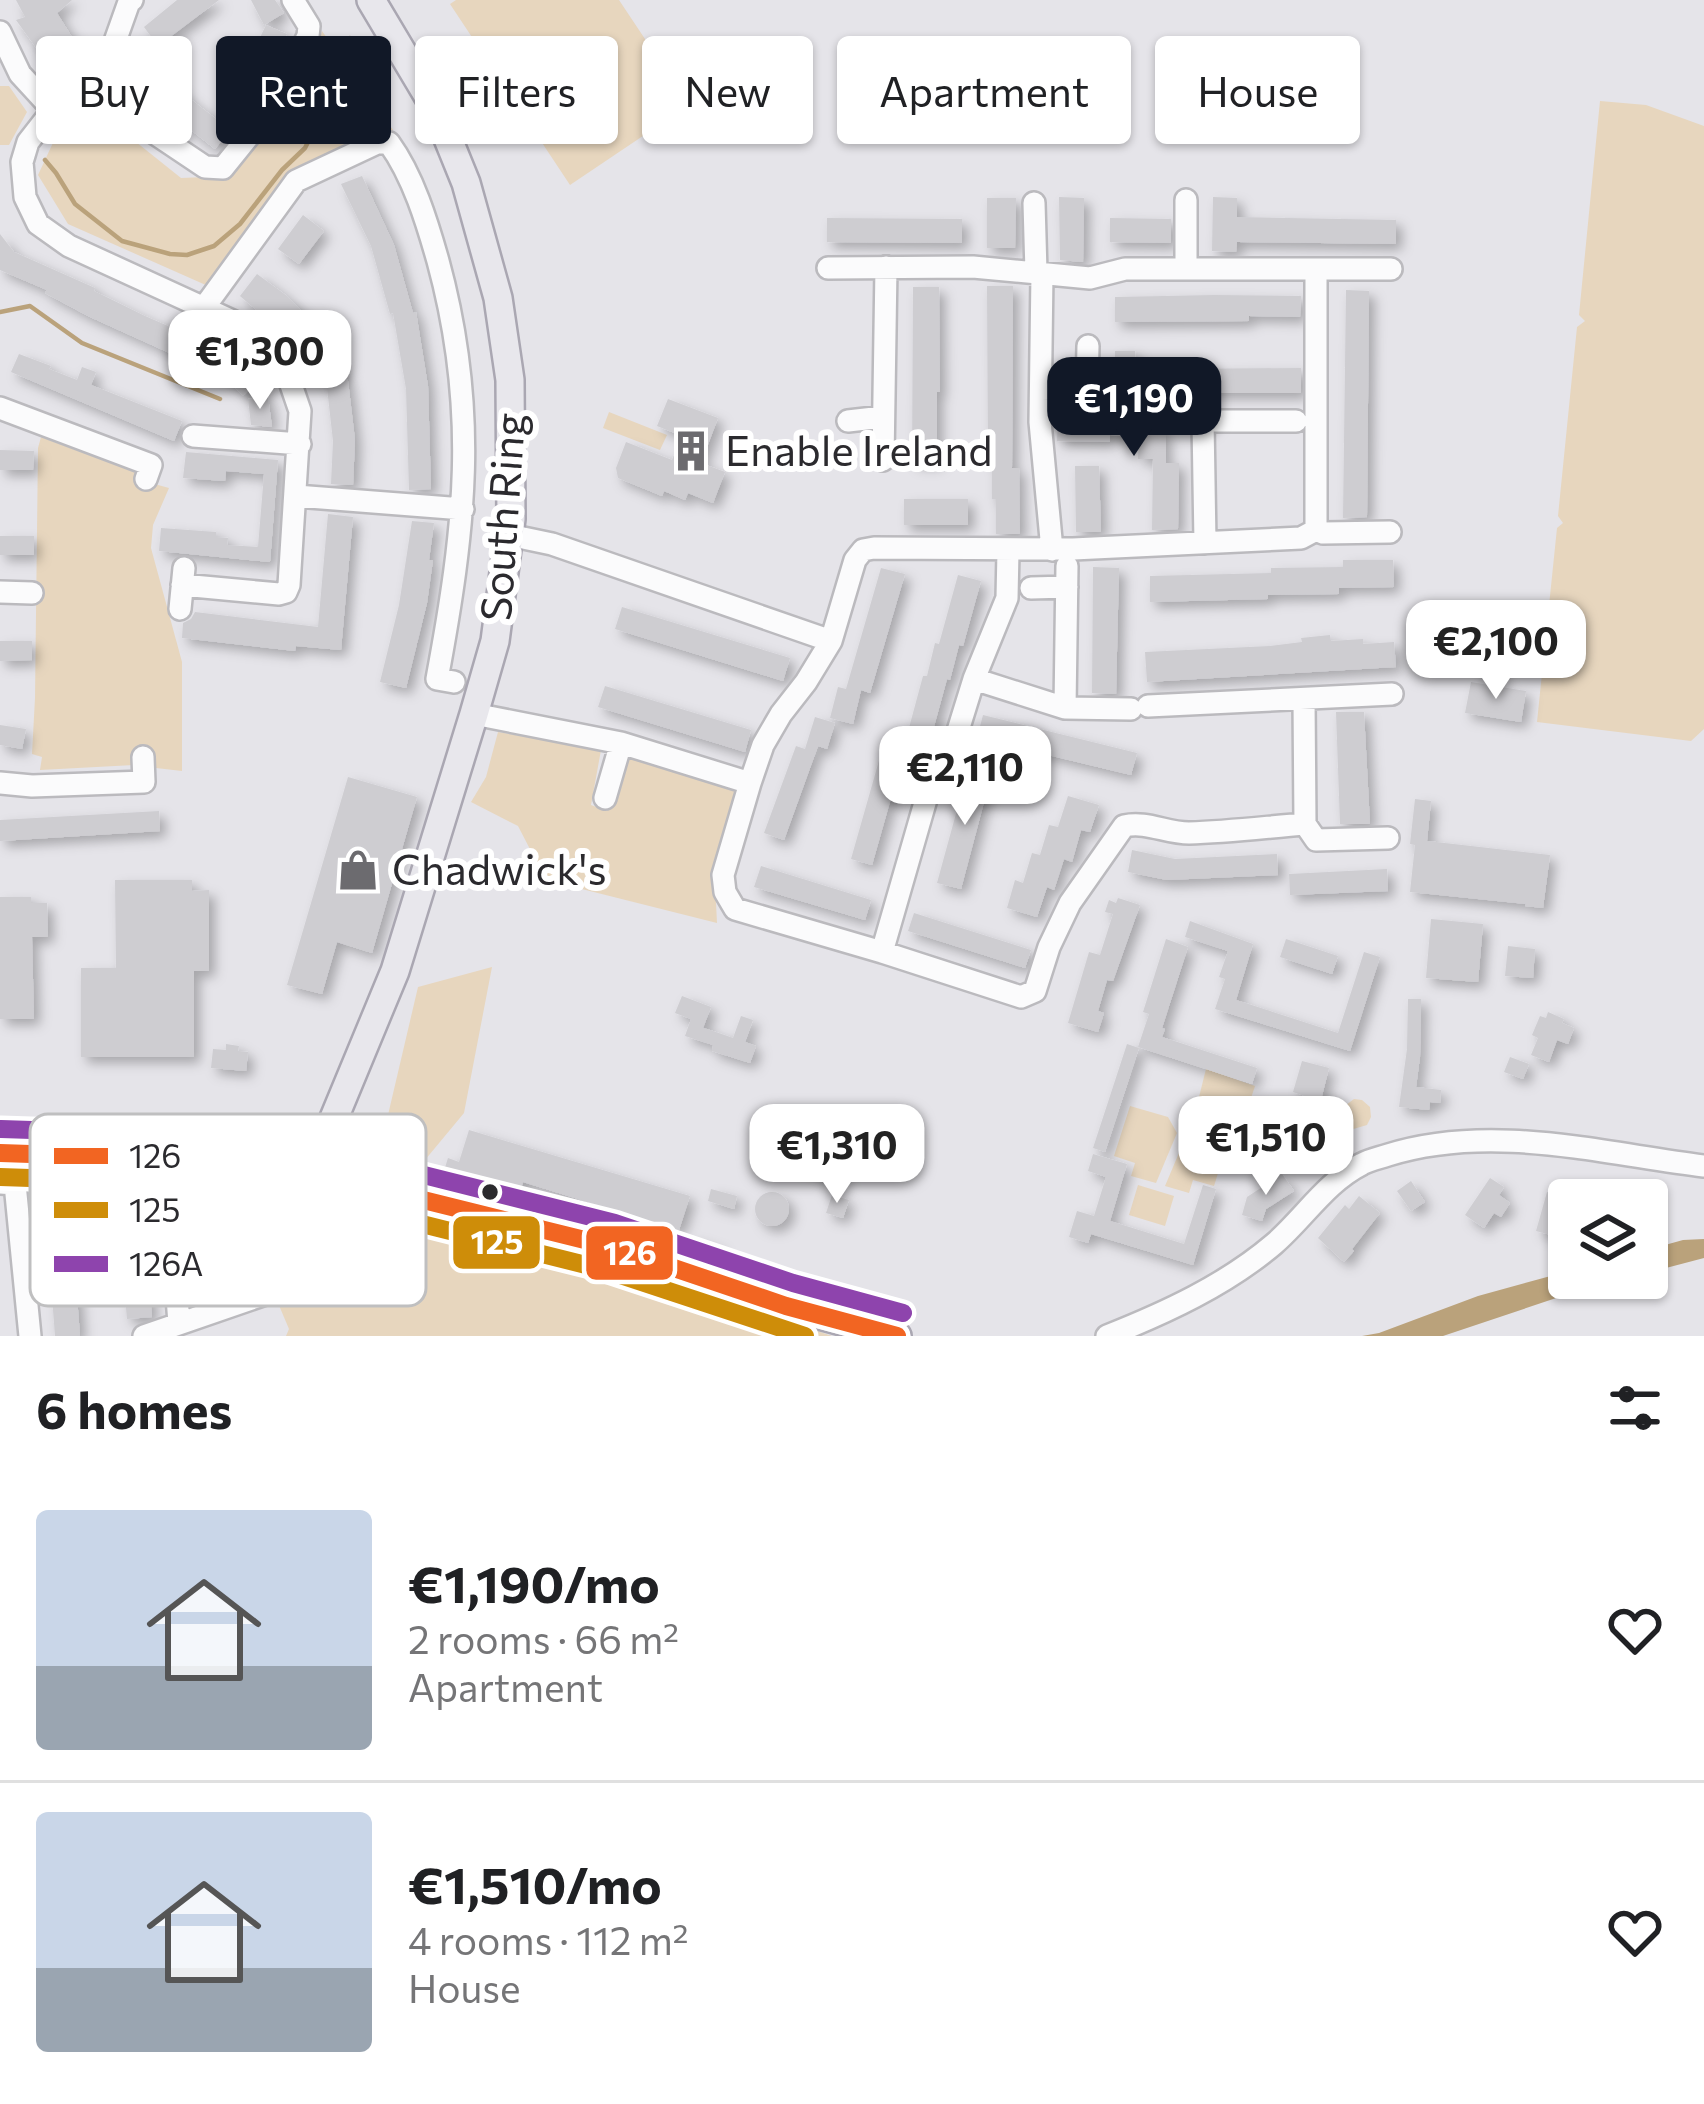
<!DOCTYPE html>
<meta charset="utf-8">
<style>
:root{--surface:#fff;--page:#f6f6f6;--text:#202124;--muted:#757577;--line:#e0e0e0;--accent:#111827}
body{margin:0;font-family:Commissioner,sans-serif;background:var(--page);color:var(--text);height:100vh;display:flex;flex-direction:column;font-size:45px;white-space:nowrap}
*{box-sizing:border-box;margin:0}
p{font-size:39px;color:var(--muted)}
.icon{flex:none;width:66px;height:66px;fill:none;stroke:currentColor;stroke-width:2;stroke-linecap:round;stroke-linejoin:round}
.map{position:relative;height:1336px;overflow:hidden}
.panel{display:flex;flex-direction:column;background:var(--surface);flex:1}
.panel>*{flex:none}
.banner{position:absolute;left:36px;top:36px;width:1632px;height:108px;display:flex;gap:24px}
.controls{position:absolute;left:1548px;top:1179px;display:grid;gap:24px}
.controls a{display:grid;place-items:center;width:120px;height:120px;border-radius:12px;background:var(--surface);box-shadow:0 3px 9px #0004;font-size:60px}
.price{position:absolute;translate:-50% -102px;padding:0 27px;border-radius:24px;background:#fff;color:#222;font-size:39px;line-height:78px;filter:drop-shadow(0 3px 6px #0008)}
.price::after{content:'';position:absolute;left:50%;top:72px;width:36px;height:27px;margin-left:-18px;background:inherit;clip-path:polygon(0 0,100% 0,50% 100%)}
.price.active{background:var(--accent);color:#fff}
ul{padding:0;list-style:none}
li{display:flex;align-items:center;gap:36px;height:300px;padding:0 36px}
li+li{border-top:3px solid var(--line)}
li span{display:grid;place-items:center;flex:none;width:336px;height:240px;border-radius:12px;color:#555}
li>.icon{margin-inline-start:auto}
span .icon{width:144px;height:144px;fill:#fffc;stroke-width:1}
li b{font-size:51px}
h2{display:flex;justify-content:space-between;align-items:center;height:144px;padding:0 36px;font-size:51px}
.tag{padding:0 42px;border-radius:12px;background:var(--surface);box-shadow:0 3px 9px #0004;font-size:42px;line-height:108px}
.tag.active{background:var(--accent);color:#fff}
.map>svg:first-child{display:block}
.green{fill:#e7d6be}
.water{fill:#baa27b}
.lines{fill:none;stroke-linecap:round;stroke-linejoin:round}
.stream{stroke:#baa27b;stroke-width:4.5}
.building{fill:#cecdd1;filter:url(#shadow)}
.minor-casing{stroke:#bbbabe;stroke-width:26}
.major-casing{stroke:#aaa7b2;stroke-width:32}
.minor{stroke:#fbfbfc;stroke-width:21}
.major{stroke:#e8e7ec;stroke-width:27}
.bus-1-casing{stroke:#fff;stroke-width:27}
.bus-2-casing{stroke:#fff;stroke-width:27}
.bus-3-casing{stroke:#fff;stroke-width:27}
.bus-1{stroke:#f26522;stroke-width:18}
.bus-2{stroke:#ce8d09;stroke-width:18}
.bus-3{stroke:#8e44ad;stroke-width:18}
.bus-dot{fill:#2b2a2e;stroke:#fff;stroke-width:4.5}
.labels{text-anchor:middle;stroke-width:12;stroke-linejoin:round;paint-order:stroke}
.poi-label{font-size:42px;fill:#2b2a2e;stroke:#fff;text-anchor:start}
.street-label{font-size:42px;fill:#2b2a2e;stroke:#fff}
.key{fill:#fff;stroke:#bfbfc0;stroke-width:3}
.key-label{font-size:33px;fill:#2b2a2e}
.line-badge{stroke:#fff;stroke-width:4.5}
.badge-label{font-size:33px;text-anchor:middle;font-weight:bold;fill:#fff}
</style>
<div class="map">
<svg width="1704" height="1336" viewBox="0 0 1704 1336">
<defs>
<filter id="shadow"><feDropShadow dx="6" dy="6" stdDeviation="6" flood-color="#0004"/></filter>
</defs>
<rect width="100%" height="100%" fill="#e5e4e9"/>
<path class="green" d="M456,0H619L689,105L570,185L450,4Z
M322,31L393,130L314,164L208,286L68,224L38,175L58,132L96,110L181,178L230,176L307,80Z
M0,86H9L27,112L9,145H0Z
M1600,101L1646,105L1704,126V729L1691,741L1537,722L1557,528L1563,523L1558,516L1577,327L1585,321L1579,315Z
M609,412L667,435L660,450L603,428Z
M41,437L137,473L140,480L169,488L153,525L151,548L182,662V771L156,768L155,755L137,756L134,765L40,770L42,757L32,754L35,698L38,448Z
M498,732L601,750L591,805L607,811L629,756L731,786L740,796L715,883L717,923L546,880L518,826L471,802L486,777Z
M492,967L464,1113L420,1166L384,1132L418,987Z
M1206,1069L1255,1086L1243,1122L1238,1124L1196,1109Z
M1354,1099L1362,1100L1370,1107L1371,1117L1367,1125L1350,1130L1337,1126L1346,1105Z
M1130,1106L1168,1117L1177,1133L1156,1183L1131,1176L1135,1163L1114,1156Z
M1187,1134L1220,1142L1226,1148L1214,1186L1193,1180L1189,1193L1165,1186Z
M1138,1185L1174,1196L1165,1226L1129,1215Z
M349,1207L499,1233L622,1264L832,1336H286L289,1329L278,1303L333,1275L334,1230L348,1222Z"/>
<path class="water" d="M1704,1239V1258L1647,1273V1250L1683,1240Z
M1569,1271V1278H1626L1589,1287L1443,1336H1362L1379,1333L1478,1296Z"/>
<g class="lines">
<path class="stream" d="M45,160L56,173L75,204L122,241L170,254L187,255L214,246L240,224L282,170L305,148L317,124L350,38
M0,312L30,306L82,343L220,399"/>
</g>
<path class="building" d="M16,0H72L57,13L80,50L50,67L16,20L25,17Z
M177,0H219L158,46L144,27Z
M251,0H275L284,13L264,25Z
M266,25L287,34L255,102L234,92Z
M131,41L157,47L140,59L230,130L215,149L148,96L118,88Z
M362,176L394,245L413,313L416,312L428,386L431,489L409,490L406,389L393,313L390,314L371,246L341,184Z
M1059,197L1084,198L1083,262L1060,260Z
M1213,197L1237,198V217L1396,220V244L1237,242L1236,252L1212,251Z
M987,198H1016L1015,248H987Z
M303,215L324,231L299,264L278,249Z
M827,218L962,219V243L827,242Z
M1110,218L1171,219V243L1110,242Z
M0,234L14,252L95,288L94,291L145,316L244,359L262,378L243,396L227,379L90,317L45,293L47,290L0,270Z
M257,274L287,296L318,327L348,381L355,440L353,485L331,484L333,441L327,388L308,354L240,296Z
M987,286H1013L1012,468H1019L1020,534H996V499H992V462H988Z
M913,287H939L940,392H937V462H912Z
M1346,290L1369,291L1367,517L1343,518Z
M1214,295L1301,296L1300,317L1249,316V321L1115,322V297Z
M1115,351H1135L1136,401H1115Z
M19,354L51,366L49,369L77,380L82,367L96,372L91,385L182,421L174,441L11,372Z
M1301,368V393H1167V369Z
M268,397L272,427L251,425L248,399Z
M668,399L718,418L701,463L725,472L713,503L688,493L685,500L664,491L662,496L618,478L616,468L626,442L672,460L682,436L657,426Z
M1058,414L1110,416V424L1156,425L1166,435V463H1179L1178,529L1152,530L1153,459H1138L1139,436L1110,435V442L1057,441Z
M0,450L34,451L33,470H0Z
M186,452L278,460L270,562L159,551L161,528L216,532V537L228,538L227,545L258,547L264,474L226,471L225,481L183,478Z
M1075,466H1099L1101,532H1076Z
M904,499H968V525H904Z
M328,514L353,517L341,650L296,646L295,651L182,638L183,623L191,619L195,612L318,627Z
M412,521L434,523L429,560H433L427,603L406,688L380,682L399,605Z
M0,536H34V555H0Z
M1343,560H1393L1394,587L1339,588V594L1268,595V599L1150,602V576L1271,573V568L1343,567Z
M1093,567L1119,568L1116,694L1092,693Z
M881,568L905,574L870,693L861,690L853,724L830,718L838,687L846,689Z
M958,575L981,581L963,646L959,645L950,680L947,679L929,745L906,739L923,676H927L935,643L939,644Z
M622,607L790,658L783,681L615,629Z
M1330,635L1331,641L1363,639V644L1394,642L1396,667L1147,682L1145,652L1270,646L1302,642L1301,638Z
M0,641H32V660L0,661Z
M1471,682L1526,691L1521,722L1465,713Z
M605,686L751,730L745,752L598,707Z
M1336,712H1364L1370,824H1340Z
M983,715L1137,753L1131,775L977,738Z
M815,717L835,723L827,749L818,746L784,840L764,833L796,746L805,749Z
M0,725L26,729L22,749L0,745Z
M884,743L905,749L872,865L851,859Z
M969,766L992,772L961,889L937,883Z
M348,777L417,797L372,953L337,942L322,994L287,985Z
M1068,796L1099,805L1090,832L1081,830L1072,862L1064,859L1054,890L1047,887L1037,917L1007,908L1015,880L1023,883L1032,853L1040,855L1049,825L1058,827Z
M1415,799L1431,801L1427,841L1550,855L1543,908L1525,906L1526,904L1410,892L1415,845L1410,844Z
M159,811L160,831L0,841V820Z
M1132,850L1175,859L1277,854L1278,875L1167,880L1128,872Z
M761,866L871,900L865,920L754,887Z
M1387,869L1388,891L1290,895L1289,874Z
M115,880H192V891L209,890V971H194V1057H81V968H116Z
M0,897H31V903H47L48,937H32L34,1019H0Z
M1118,898L1140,905L1113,981L1107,980L1098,1011L1104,1013L1098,1032L1068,1023L1089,952L1100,955L1113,914L1105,912L1109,900L1116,903Z
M914,913L1031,950L1025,968L908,931Z
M1431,919L1483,924L1478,982L1426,978Z
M1190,921L1253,944L1236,1000L1338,1033L1364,952L1380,957L1350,1051L1215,1009L1225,979L1219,977L1228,951L1185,937Z
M1166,939L1188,947L1162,1028L1165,1029L1162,1037L1257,1068L1252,1084L1138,1047L1149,1014L1143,1012Z
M1286,939L1338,956L1332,974L1280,957Z
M1508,946L1535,949L1533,978L1505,976Z
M682,996L711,1007L703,1028L710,1030L733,1038L741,1016L753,1020L745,1042L756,1046L750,1063L712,1051L713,1045L685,1036L691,1019L675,1013Z
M1408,999H1421L1420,1057L1416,1087L1441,1090L1440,1103L1430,1102L1429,1110L1399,1107L1407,1049Z
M1548,1012L1564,1019L1562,1023L1574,1028L1568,1044L1557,1040L1549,1062L1531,1055L1538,1038L1532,1035L1540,1016L1546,1018Z
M226,1044L239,1046L238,1051L248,1052L246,1071L211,1068L213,1049L226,1050Z
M1127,1044L1139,1048L1105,1152L1093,1148Z
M1510,1057L1529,1064L1523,1079L1504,1072Z
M1302,1061L1329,1068L1322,1096L1334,1100L1326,1121L1330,1123L1325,1136L1300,1126L1311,1098L1293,1092Z
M1292,1122L1304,1129L1293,1148L1282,1142Z
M469,1130L690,1196L679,1230L523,1182L518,1200L442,1177L448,1158L459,1162Z
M808,1136L838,1146L828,1177L798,1167Z
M1093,1154L1127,1164L1110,1221L1184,1244L1203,1185L1216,1189L1193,1265L1091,1234L1088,1243L1069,1237L1077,1211L1094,1216L1106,1177L1088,1171Z
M1282,1174L1294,1191L1266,1209L1262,1221L1242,1215L1247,1197Z
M1490,1178L1504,1187L1499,1195L1510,1203L1501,1217L1494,1213L1484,1228L1465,1215Z
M1411,1181L1425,1202L1411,1211L1397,1191Z
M711,1189L737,1196L734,1209L708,1201Z
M69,1190L80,1336H55L44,1191Z
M1547,1192L1562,1196L1560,1204L1569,1207V1222L1556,1219L1551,1235L1536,1231Z
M755 1209a17 17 0 1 1 34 0a17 17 0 1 1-34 0Z
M832,1195L849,1200L843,1218L826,1213Z
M134,1196L142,1205L152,1317L127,1319L116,1197Z
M1359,1196L1380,1213L1352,1249L1354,1251L1344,1262L1318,1238L1345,1205L1349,1209Z
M692,1237L720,1246L716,1259L688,1251Z"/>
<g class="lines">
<g class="minor-casing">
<path id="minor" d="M0,32L20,74L53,110
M96,95L129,2L132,0
M1186,200V268
M1034,203L1036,272
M828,268L973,267L1090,278L1125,269H1316V530
M1316,269H1391
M1042,273L1040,422L1052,550
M203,309L296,181L377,143H389C413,176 427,222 438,261C479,411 465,529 437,679L454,682
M1041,389L1087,388L1088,346
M0,408L151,465L146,479
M848,421L883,417
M1170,421H1296
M1203,421L1205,543
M193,436L300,444
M883,460L886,267
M296,496L463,509
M509,535L552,544L831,641
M182,585L279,594L286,592L289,585L300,411L287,373L268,347L239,324L69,246L38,224L25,197L22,162L28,142L53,110L88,92L102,98L205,167L223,168L273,106L308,36L309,26L293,0
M1031,588L1067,587
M0,592L32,593
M180,609L184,568
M974,679L1065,708L1131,709
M1304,699L1305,824
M1148,706L1392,694
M1065,708L1067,566
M474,714L621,743L750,783L723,875L725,892L735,909L882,952L931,782
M952,750L974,679L1007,598L1008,551
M0,783L32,786L144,782L143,757
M750,783L763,745L781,714L806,682L831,641L855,560L863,550L874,548L1073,549L1301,538L1316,530L1323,533L1390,532
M605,798L621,743
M882,952L1021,997L1035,991L1049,947L1070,903L1124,826C1147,821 1166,833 1189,833C1228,832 1267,827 1305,824L1316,840L1388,838
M0,1183L15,1184L30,1336
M148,1192L169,1195L179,1323
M144,1336L306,1280L323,1269L327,1213L341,1214
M1107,1336C1165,1313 1226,1285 1274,1244C1304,1218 1326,1182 1362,1164C1369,1160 1379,1158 1388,1155C1491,1123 1600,1153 1704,1166"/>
</g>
<g class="major-casing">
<path id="major" d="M0,1153L122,1157L310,1176L383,1190L609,1246L786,1306L897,1336
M310,1176L395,971L474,714L495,641L511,519L510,380L498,298L466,183L436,109L371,0"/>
</g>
<use href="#minor" class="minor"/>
<use href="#major" class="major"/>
<g class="bus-1-casing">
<path id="bus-1" d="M0,1153L122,1157L310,1176L383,1190L609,1246L786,1306L897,1336"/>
</g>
<g class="bus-2-casing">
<path id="bus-2" d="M0,1177L120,1181L307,1200L378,1213L602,1269L805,1336"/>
</g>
<g class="bus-3-casing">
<path id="bus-3" d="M1,1129L124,1133L312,1152L388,1166L615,1223L793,1283L903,1313"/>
</g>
<use href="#bus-1" class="bus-1"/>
<use href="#bus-2" class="bus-2"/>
<use href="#bus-3" class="bus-3"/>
</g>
<defs>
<g id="building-bare" transform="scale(3.24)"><path d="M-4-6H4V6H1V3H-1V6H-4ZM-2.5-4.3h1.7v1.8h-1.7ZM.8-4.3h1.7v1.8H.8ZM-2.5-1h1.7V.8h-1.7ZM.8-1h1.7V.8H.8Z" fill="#6c6b6f" stroke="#fff" stroke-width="2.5" paint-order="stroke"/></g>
<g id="shop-bare" transform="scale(3.24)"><path d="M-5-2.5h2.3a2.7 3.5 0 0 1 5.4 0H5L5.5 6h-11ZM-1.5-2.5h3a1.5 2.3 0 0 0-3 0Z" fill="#6c6b6f" stroke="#fff" stroke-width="2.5" paint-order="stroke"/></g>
</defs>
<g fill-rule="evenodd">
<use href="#building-bare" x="691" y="451"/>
<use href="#shop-bare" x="358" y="870"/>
</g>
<circle class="bus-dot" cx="490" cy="1192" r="10"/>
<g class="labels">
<g class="poi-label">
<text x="725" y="466">Enable Ireland</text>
<text x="392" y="885">Chadwick's</text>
</g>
<g class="street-label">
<text transform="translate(503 517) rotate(-86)" y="15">South Ring</text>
</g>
</g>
<rect x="30" y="1114" width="396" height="192" rx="18" class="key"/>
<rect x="54" y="1148" width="54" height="16" fill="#f26522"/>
<rect x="54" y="1202" width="54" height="16" fill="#ce8d09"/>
<rect x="54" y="1256" width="54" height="16" fill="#8e44ad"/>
<g class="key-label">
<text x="129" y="1168">126</text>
<text x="129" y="1222">125</text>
<text x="129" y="1276">126A</text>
</g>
<g class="line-badge">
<rect x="451" y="1214" width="91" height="57" rx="12" fill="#ce8d09"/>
<rect x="584" y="1224" width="91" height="58" rx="12" fill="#f26522"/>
</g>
<g class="badge-label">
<text x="497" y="1254">125</text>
<text x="630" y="1265">126</text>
</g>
</svg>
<div class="controls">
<a><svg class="icon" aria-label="layers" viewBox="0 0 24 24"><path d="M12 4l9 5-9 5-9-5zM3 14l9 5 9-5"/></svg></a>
</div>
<b class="price" style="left:260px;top:412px">€1,300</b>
<b class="price active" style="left:1134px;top:459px">€1,190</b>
<b class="price" style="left:1496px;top:702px">€2,100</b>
<b class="price" style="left:965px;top:828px">€2,110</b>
<b class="price" style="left:1266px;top:1198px">€1,510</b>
<b class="price" style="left:837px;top:1206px">€1,310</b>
<div class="banner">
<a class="tag">Buy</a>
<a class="tag active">Rent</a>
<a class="tag">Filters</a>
<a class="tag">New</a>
<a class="tag">Apartment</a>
<a class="tag">House</a>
</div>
</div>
<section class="panel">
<h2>6 homes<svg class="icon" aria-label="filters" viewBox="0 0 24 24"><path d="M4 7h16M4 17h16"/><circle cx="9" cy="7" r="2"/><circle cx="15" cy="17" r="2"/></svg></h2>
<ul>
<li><span style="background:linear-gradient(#c9d6e8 65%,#9aa5b1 0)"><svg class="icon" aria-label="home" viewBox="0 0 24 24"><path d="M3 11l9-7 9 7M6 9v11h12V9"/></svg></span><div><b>€1,190/mo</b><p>2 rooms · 66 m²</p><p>Apartment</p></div><svg class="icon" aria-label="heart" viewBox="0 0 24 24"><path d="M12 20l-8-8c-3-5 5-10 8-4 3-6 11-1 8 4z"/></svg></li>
<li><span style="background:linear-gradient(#c9d6e8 65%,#9aa5b1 0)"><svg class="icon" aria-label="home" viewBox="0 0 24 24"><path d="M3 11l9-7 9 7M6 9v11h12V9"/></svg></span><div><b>€1,510/mo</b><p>4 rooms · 112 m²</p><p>House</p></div><svg class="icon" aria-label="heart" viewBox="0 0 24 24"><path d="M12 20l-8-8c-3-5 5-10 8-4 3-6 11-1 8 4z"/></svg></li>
</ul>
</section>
